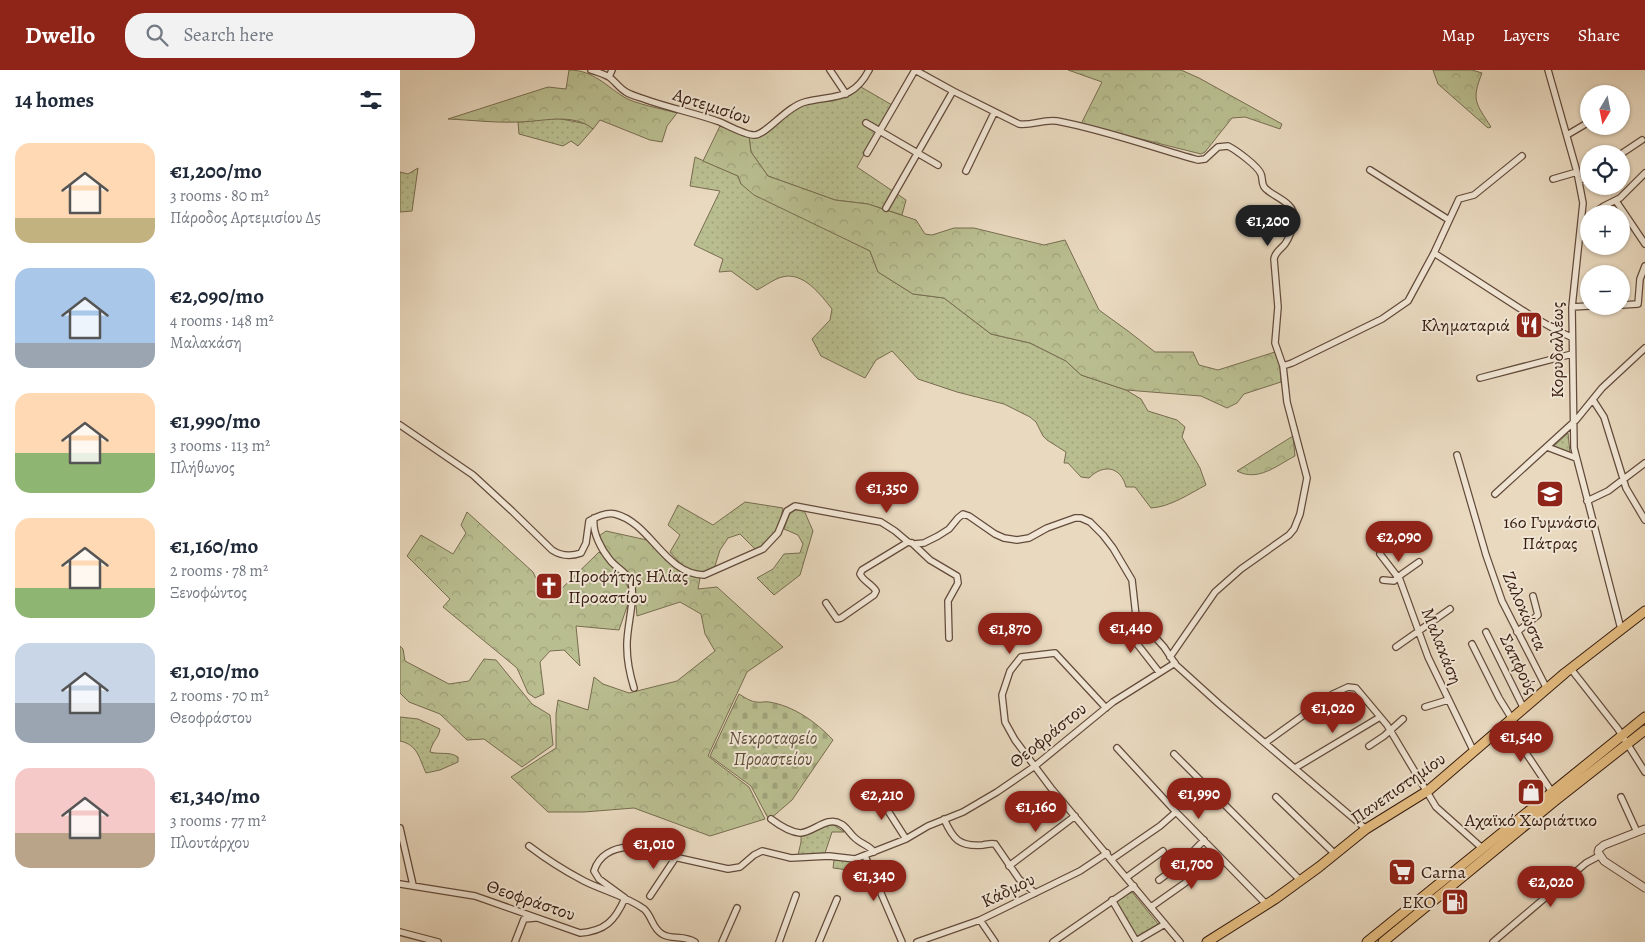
<!DOCTYPE html>
<meta charset="utf-8">
<style>
:root{--surface:#fff;--page:#f2f2f3;--text:#1f2937;--muted:#747a83;--accent:#8f2418}
body{margin:0;font-family:Alegreya,serif;background:var(--page);color:var(--text);height:100vh;display:flex;flex-direction:column;font-size:19px;white-space:nowrap}
*{box-sizing:border-box;margin:0}
p{font-size:16px;color:var(--muted)}
.icon{flex:none;width:28px;height:28px;fill:none;stroke:currentColor;stroke-width:2;stroke-linecap:round;stroke-linejoin:round}
.map{position:relative;flex:1;overflow:hidden}
.sheet{display:flex;flex-direction:column;background:var(--surface);width:400px}
.sheet>*{flex:none}
.needle{width:32px;rotate:190deg}
.tools{position:absolute;left:1180px;top:15px;display:grid;gap:10px}
.tools a{display:grid;place-items:center;width:50px;height:50px;border-radius:50%;background:var(--surface);box-shadow:0 1px 4px #0004;font-size:25px}
.price{position:absolute;translate:-50% -42px;padding:0 11px;border-radius:18px;background:var(--accent);color:#fff;font-size:16px;line-height:32px;filter:drop-shadow(0 1px 2px #0008)}
.price::after{content:'';position:absolute;left:50%;top:30px;width:15px;height:11px;margin-left:-8px;background:inherit;clip-path:polygon(0 0,100% 0,50% 100%)}
.price.on{background:#222;color:#fff}
ul{padding:0;list-style:none}
li{display:flex;align-items:center;gap:15px;height:125px;padding:0 15px}
li span{display:grid;place-items:center;flex:none;width:140px;height:100px;border-radius:15px;color:#555}
li>.icon{margin-inline-start:auto}
span .icon{width:60px;height:60px;fill:#fffc;stroke-width:1}
li b{font-size:21px}
h2{display:flex;justify-content:space-between;align-items:center;height:60px;padding:0 15px;font-size:21px}
header{display:flex;align-items:center;gap:30px;box-sizing:border-box;height:70px;padding:0 25px;background:var(--accent);color:#fff}
header strong{font-size:24px}
nav{display:flex;gap:28px;margin-inline-start:auto;font-size:18px}
.search{width:350px;height:45px;background:var(--page);display:flex;align-items:center;gap:12px;box-sizing:border-box;padding:0 18px;border-radius:20px;color:var(--muted);font-size:19px}
main{display:flex;flex:1;min-height:0}
.map>svg:first-child{display:block}
.grass{fill:url(#grass-dots);stroke:#786d50}
.forest{fill:url(#forest-crowns);stroke:#786d50}
.cemetery{fill:url(#cemetery-stones);stroke:#786d50}
.lines{fill:none;stroke-linecap:round;stroke-linejoin:round}
.minor-casing{stroke:#634b3c;stroke-width:8}
.tertiary-casing{stroke:#634b3c;stroke-width:9}
.primary-casing{stroke:#361c10;stroke-width:11}
.trunk-casing{stroke:#361c10;stroke-width:11}
.minor{stroke:#f1e6d5;stroke-width:5.5}
.tertiary{stroke:#f1e6d5;stroke-width:7}
.primary{stroke:#e4bc80;stroke-width:9}
.trunk{stroke:#e4bc80;stroke-width:9}
.labels{text-anchor:middle;stroke-width:4;stroke-linejoin:round;paint-order:stroke}
.street-label{font-size:18px;fill:#361c10;stroke:#f1e6d5}
.poi-label{font-size:18px;fill:#361c10;stroke:#f1e6d5;text-anchor:end}
.park-label{font-size:18px;font-style:italic;fill:#5d4d36;stroke:#f1e6d5}
</style>
<header>
<strong>Dwello</strong>
<div class="search"><svg class="icon" aria-label="search" viewBox="0 0 24 24"><circle cx="10" cy="10" r="6"/><path d="M15 15l6 6"/></svg>Search here</div>
<nav><a>Map</a><a>Layers</a><a>Share</a></nav>
</header>
<main>
<section class="sheet">
<h2>14 homes<svg class="icon" aria-label="filters" viewBox="0 0 24 24"><path d="M4 7h16M4 17h16"/><circle cx="9" cy="7" r="2"/><circle cx="15" cy="17" r="2"/></svg></h2>
<ul>
<li><span style="background:linear-gradient(#ffd9b3 75%,#c2b280 0)"><svg class="icon" aria-label="home" viewBox="0 0 24 24"><path d="M3 11l9-7 9 7M6 9v11h12V9"/></svg></span><div><b>€1,200/mo</b><p>3 rooms · 80 m²</p><p>Πάροδος Αρτεμισίου Δ5</p></div></li>
<li><span style="background:linear-gradient(#a9c7e8 75%,#9aa5b1 0)"><svg class="icon" aria-label="home" viewBox="0 0 24 24"><path d="M3 11l9-7 9 7M6 9v11h12V9"/></svg></span><div><b>€2,090/mo</b><p>4 rooms · 148 m²</p><p>Μαλακάση</p></div></li>
<li><span style="background:linear-gradient(#ffd9b3 60%,#8fb573 0)"><svg class="icon" aria-label="home" viewBox="0 0 24 24"><path d="M3 11l9-7 9 7M6 9v11h12V9"/></svg></span><div><b>€1,990/mo</b><p>3 rooms · 113 m²</p><p>Πλήθωνος</p></div></li>
<li><span style="background:linear-gradient(#ffd9b3 70%,#8fb573 0)"><svg class="icon" aria-label="home" viewBox="0 0 24 24"><path d="M3 11l9-7 9 7M6 9v11h12V9"/></svg></span><div><b>€1,160/mo</b><p>2 rooms · 78 m²</p><p>Ξενοφώντος</p></div></li>
<li><span style="background:linear-gradient(#c9d6e8 60%,#9aa5b1 0)"><svg class="icon" aria-label="home" viewBox="0 0 24 24"><path d="M3 11l9-7 9 7M6 9v11h12V9"/></svg></span><div><b>€1,010/mo</b><p>2 rooms · 70 m²</p><p>Θεοφράστου</p></div></li>
<li><span style="background:linear-gradient(#f6c9c9 65%,#b9a48a 0)"><svg class="icon" aria-label="home" viewBox="0 0 24 24"><path d="M3 11l9-7 9 7M6 9v11h12V9"/></svg></span><div><b>€1,340/mo</b><p>3 rooms · 77 m²</p><p>Πλουτάρχου</p></div></li>
</ul>
</section>
<div class="map">
<svg width="1245" height="872" viewBox="0 0 1245 872">
<defs>
<pattern id="grass-dots" width="8" height="8" patternUnits="userSpaceOnUse" patternTransform="scale(1.25)"><rect width="8" height="8" fill="#b9be90"/><path d="M2 2h.1M6 6h.1" fill="none" stroke="#a0a37b" stroke-width="1.8" stroke-linecap="round"/></pattern>
<pattern id="forest-crowns" width="20" height="18" patternUnits="userSpaceOnUse" patternTransform="scale(1.25)"><rect width="20" height="18" fill="#b9be90"/><path d="M2 6a3 3 0 1 1 6 0M12 15a3 3 0 1 1 6 0" fill="none" stroke="#a0a37b"/></pattern>
<pattern id="cemetery-stones" width="16" height="16" patternUnits="userSpaceOnUse" patternTransform="scale(1.25)"><rect width="16" height="16" fill="#b9be90"/><path d="M2 7V4a2 2 0 0 1 4 0v3zM10 15v-3a2 2 0 0 1 4 0v3z" fill="#a0a37b"/></pattern>
</defs>
<rect width="100%" height="100%" fill="#e9d9bf"/>
<filter id="stains"><feTurbulence type="fractalNoise" baseFrequency=".004" numOctaves="4"/><feColorMatrix values="0 0 0 0 .2 0 0 0 0 .09 0 0 0 0 .02 0 0 0 .5 -.17"/></filter>
<radialGradient id="worn" r=".72"><stop offset=".6" stop-color="#630" stop-opacity="0"/><stop offset="1" stop-color="#630" stop-opacity=".3"/></radialGradient>
<path class="grass" d="M461,17L492,35L457,97L506,130L502,145L468,134L435,130L368,106L351,82L349,66L354,67C369,56 386,40 403,35C426,28 440,33 461,17Z
M156,48L187,54L193,59L178,76L171,71L163,76L119,64L118,52Z
M295,87L338,106L341,114L470,181L478,202L513,224L544,228L591,264L630,273L666,291L681,305L726,320L741,329L748,341L777,350L785,357L782,367L800,398L806,415C789,424 770,437 751,438L735,417H726C721,397 704,393 689,408L681,407L668,393H664L666,382L647,370L643,366L636,352L630,347L604,334L557,322L518,309L492,281L476,290L465,308L421,286L412,269L430,250L432,239C421,225 403,201 382,207C374,209 365,216 357,220L331,201L319,202L323,189L294,175L320,121L290,116Z
M18,98L12,141L0,142V102L8,104Z
M1168,363L1170,383L1153,377Z
M345,432L383,438C378,463 375,465 356,480L340,464L328,468L320,480L314,499C294,508 282,496 270,482L280,465L268,455L278,435L313,455Z
M403,438L413,461L400,505L374,525L357,508L373,499L384,484L400,483L403,474L398,465L384,459C389,447 388,439 403,438Z
M0,647L18,649L40,659C39,668 32,671 30,682C40,685 49,681 58,687V692L40,700L26,703C19,688 18,675 0,671Z
M427,755H434L444,762H432L425,783L398,785L401,772V766Z
M434,790L462,792V802L433,798Z
M732,822L759,855L737,868L716,831Z"/>
<path class="forest" d="M169,0C193,0 206,16 224,27C235,34 263,39 277,43L267,56L262,72L250,70L200,50L193,59C173,42 141,52 118,52C95,53 71,50 48,49L148,17L166,19Z
M668,0H781L799,8L882,54L880,59L845,47L832,48L805,82L801,84L681,54L702,12Z
M1033,0H1072L1082,3C1071,31 1076,33 1091,57L1088,58L1038,14Z
M320,56L349,66L351,82L368,106L435,130L468,134L516,150L525,164L532,165L554,158H574L644,175L665,170L699,240L728,261L755,282H793L799,295L818,300L875,282L881,299V312L844,324L837,333L827,338L801,326L726,320L681,305L666,291L630,273L591,264L544,228L513,224L478,202L470,181L354,125L341,114L338,106L303,91Z
M893,366L895,386C876,396 858,412 837,401Z
M67,442L133,502L140,517L151,529L199,482L223,505L231,525L219,560L176,556L180,596L164,580L150,581L140,592L144,624L135,628L128,623L117,598L43,537L50,529L7,486L21,465L53,484L66,463L61,455Z
M206,461L247,470L284,504L300,508L298,519L317,517L383,577L347,602L308,686L349,717L365,749L310,766L234,738L184,742H148L111,707L156,678V644L158,630L188,640L194,607L203,614L229,623L277,611L315,581L305,564L301,544L280,532L237,546L234,513L211,488L199,466Z
M0,576L3,579L5,591L49,614L69,611L84,589L96,590L132,634L150,645L153,675L122,697L84,669L67,670L40,644L9,632L0,623Z"/>
<path class="cemetery" d="M339,624C344,627 351,632 357,632C361,633 365,631 369,632C394,636 416,652 433,670L392,730L369,750L351,716L310,686Z"/>
<g class="lines">
<g class="minor-casing">
<path id="minor" d="M191,0C197,2 204,4 209,7C215,11 219,18 226,22C231,25 238,27 244,29C269,38 295,43 320,52C329,56 347,66 355,65C367,64 386,37 405,32C434,25 453,31 469,0
M430,0L446,24
M515,0L553,21L619,54C632,56 642,49 657,51C705,60 751,77 798,90L805,89L818,77L828,76C836,80 858,96 861,104C863,108 861,114 865,118C873,127 895,132 894,148C893,156 890,167 885,174C881,179 875,182 874,189L878,237L875,273L883,296L887,332L907,408L900,444L894,459L889,465L841,499L815,522L770,587
M1148,0L1177,102L1183,133L1172,237L1174,378L1221,559
M209,7L212,0
M466,53L538,95
M1167,65L1189,52
M467,83L515,0
M1221,84L1242,70
M970,100L1049,150
M566,101L594,43
M1153,109L1177,102
M1179,111L1189,105
M1216,131L1245,174
M486,138L553,21
M1193,144L1204,136L1220,128L1245,103
M1034,183L1130,245L1156,260L1171,267
M1221,235L1238,234L1240,209L1245,196
M1172,237L1189,236
M883,296L892,293L982,249L1008,231L1034,183L1059,129L1074,125L1122,86
M1080,308L1172,284
M1193,330L1204,347L1226,418L1245,450
M0,355L73,405L112,441L152,480C161,486 170,487 181,483L186,473L189,451C196,447 206,442 215,444C251,453 264,504 304,505L363,479L378,463L387,441L395,436L481,452L495,461L508,472L514,474L524,473L538,466L549,459L558,448L563,444L569,446L595,464L604,468L617,470L629,468L647,458L675,448H681L690,452L703,465L713,478L732,510L736,546L764,577L776,595L819,634L966,759
M1147,377L1176,388
M1057,385L1086,485L1102,531L1147,619
M1095,424L1176,350L1202,318L1245,278
M1187,431L1208,421L1245,393
M194,448C192,462 201,479 210,490C216,498 227,502 231,512C236,528 226,559 227,577C227,591 230,605 234,618
M512,473L530,490L557,506L558,513L548,531L549,568
M980,484L1000,510L1028,587L1074,682
M983,510L994,511L1002,504L1019,492
M426,533L437,549L441,548L474,525L476,521C472,514 463,511 460,504L462,500L508,472
M720,552L759,602
M1086,562L1124,639
M1117,562L1138,545L1133,526
M1072,574L1099,628L1112,649
M996,577L1050,539
M1171,599L1218,659L1245,702
M1025,637L1048,630
M706,638L655,583L621,587L610,601L602,625L605,652L615,670L651,718L780,872
M1106,653L1152,722
M865,673L933,624L948,617L956,618L987,655L1036,737L1082,778
M969,676L984,666L1003,649
M717,678L776,742L867,835
M774,684L901,811
M895,698L980,647
M476,722L506,769
M876,727L935,784
M1221,727L1237,762
M371,749C379,755 389,762 400,763C413,763 427,745 441,754C447,757 450,764 455,768C461,774 469,775 474,782
M544,749C553,769 559,777 583,775C588,774 591,773 595,774L619,809L635,823
M0,758L13,815
M129,776C146,789 165,801 184,811C204,821 226,826 244,839C252,846 252,858 262,864C271,870 284,865 295,872
M465,786L502,872
M712,789L760,756L776,742
M609,796L675,746
M727,807L763,781
M759,810L783,792L804,770
M0,814L75,826L180,863C205,861 215,851 225,828L199,809L194,801C199,785 213,778 229,777L328,799L340,797L354,785L362,781L391,788L429,786L455,789L506,769L528,756L563,742L597,722L635,696L713,632L775,593
M250,826L276,787
M712,830L736,871L765,854
M751,837L785,813L817,784
M580,850L595,872
M0,862L38,872
M115,872L124,849L135,848
M322,872L337,838
M379,872L396,825
M419,872L437,829
M517,872L580,850L680,801L707,783
M653,872L734,816
M1093,872L1186,793L1199,786"/>
</g>
<g class="tertiary-casing">
<path id="tertiary" d="M1245,759L1204,775L1199,779L1198,782L1204,791L1245,818"/>
</g>
<g class="primary-casing">
<path id="primary" d="M807,872L875,829L919,797L966,759L1029,720L1165,603L1245,541"/>
</g>
<g class="trunk-casing">
<path id="trunk" d="M967,872L1245,647
M983,872L1156,730L1245,660"/>
</g>
<use href="#minor" class="minor"/>
<use href="#tertiary" class="tertiary"/>
<use href="#primary" class="primary"/>
<use href="#trunk" class="trunk"/>
</g>
<defs>
<g id="restaurant-square" transform="scale(1.4375)"><rect x="-9" y="-9" width="18" height="18" rx="4" fill="#8f2418" stroke="#f1e6d5"/><path d="M-5-6h1v4h1v-4h1v4h1v-4h1v5L-1.5 .5V6h-2V.5L-5-1ZM5-6V6H3V1.5H1.5Q1.5-4 5-6Z" fill="#fff"/></g>
<g id="school-square" transform="scale(1.4375)"><rect x="-9" y="-9" width="18" height="18" rx="4" fill="#8f2418" stroke="#f1e6d5"/><path d="M0-5L7-2L0 1L-7-2ZM-4 1L0 2.5L4 1V4Q0 6-4 4Z" fill="#fff"/></g>
<g id="church-square" transform="scale(1.4375)"><rect x="-9" y="-9" width="18" height="18" rx="4" fill="#8f2418" stroke="#f1e6d5"/><path d="M-1.2-6h2.4v3.5h3.3v2.4h-3.3V6h-2.4V-.1h-3.3v-2.4h3.3Z" fill="#fff"/></g>
<g id="shop-square" transform="scale(1.4375)"><rect x="-9" y="-9" width="18" height="18" rx="4" fill="#8f2418" stroke="#f1e6d5"/><path d="M-5-2.5h2.3a2.7 3.5 0 0 1 5.4 0H5L5.5 6h-11ZM-1.5-2.5h3a1.5 2.3 0 0 0-3 0Z" fill="#fff"/></g>
<g id="supermarket-square" transform="scale(1.4375)"><rect x="-9" y="-9" width="18" height="18" rx="4" fill="#8f2418" stroke="#f1e6d5"/><path d="M-6-5.5h2.5l.6 2H6L4.5 2H-2.5L-4.4-4H-6ZM-1.5 3.2a1.3 1.3 0 1 0 .1 0ZM3 3.2a1.3 1.3 0 1 0 .1 0Z" fill="#fff"/></g>
<g id="fuel-square" transform="scale(1.4375)"><rect x="-9" y="-9" width="18" height="18" rx="4" fill="#8f2418" stroke="#f1e6d5"/><path d="M-5.5-6h7V0h2V4h1.3V-2.5L3-4.5l.8-.8L6-3V5H2.5V1h-1V6h-7ZM-4.2-4.7v3.2H.2V-4.7Z" fill="#fff"/></g>
</defs>
<g fill-rule="evenodd">
<use href="#restaurant-square" x="1129" y="255"/>
<use href="#school-square" x="1150" y="424"/>
<use href="#church-square" x="149" y="516"/>
<use href="#shop-square" x="1131" y="722"/>
<use href="#supermarket-square" x="1002" y="802"/>
<use href="#fuel-square" x="1055" y="832"/>
</g>
<g class="labels">
<g class="street-label">
<text transform="translate(312 36) rotate(18)" y="6">Αρτεμισίου</text>
<text transform="translate(1157 280) rotate(-90)" y="6">Κορυδαλλέως</text>
<text transform="translate(1125 541) rotate(66)" y="6">Ζαλοκώστα</text>
<text transform="translate(1042 576) rotate(68)" y="6">Μαλακάση</text>
<text transform="translate(1119 594) rotate(64)" y="6">Σαπφούς</text>
<text transform="translate(648 665) rotate(-39)" y="6">Θεοφράστου</text>
<text transform="translate(998 718) rotate(-35)" y="6">Πανεπιστημίου</text>
<text transform="translate(608 820) rotate(-26)" y="6">Κάδμου</text>
<text transform="translate(131 830) rotate(19)" y="6">Θεοφράστου</text>
</g>
<g class="poi-label">
<text x="1110" y="261">Κληματαριά</text>
<text x="1150" y="458" text-anchor="middle">16ο Γυμνάσιο<tspan x="1150" dy="21">Πάτρας</tspan></text>
<text x="168" y="512" text-anchor="start">Προφήτης Ηλίας<tspan x="168" dy="21">Προαστίου</tspan></text>
<text x="1131" y="756" text-anchor="middle">Αχαϊκό Χωριάτικο</text>
<text x="1021" y="808" text-anchor="start">Carna</text>
<text x="1036" y="838">EKO</text>
</g>
<g class="park-label">
<text x="373" y="674">Νεκροταφείο<tspan x="373" dy="21">Προαστείου</tspan></text>
</g>
</g>
<rect width="100%" height="100%" filter="url(#stains)"/>
<rect width="100%" height="100%" fill="url(#worn)"/>
</svg>
<div class="tools">
<a><svg class="needle" viewBox="-14 -14 28 28"><path d="M0-13l5 13h-10z" fill="#e53935"/><path d="M0 13l5-13h-10z" fill="#747a83"/></svg></a>
<a><svg class="icon" aria-label="locate" viewBox="0 0 24 24"><circle cx="12" cy="12" r="6"/><path d="M12 2v4M12 18v4M2 12h4M18 12h4"/></svg></a>
<a>+</a>
<a>−</a>
</div>
<b class="price on" style="left:868px;top:177px">€1,200</b>
<b class="price" style="left:487px;top:444px">€1,350</b>
<b class="price" style="left:999px;top:493px">€2,090</b>
<b class="price" style="left:731px;top:584px">€1,440</b>
<b class="price" style="left:610px;top:585px">€1,870</b>
<b class="price" style="left:933px;top:664px">€1,020</b>
<b class="price" style="left:1121px;top:693px">€1,540</b>
<b class="price" style="left:799px;top:750px">€1,990</b>
<b class="price" style="left:482px;top:751px">€2,210</b>
<b class="price" style="left:636px;top:763px">€1,160</b>
<b class="price" style="left:254px;top:800px">€1,010</b>
<b class="price" style="left:792px;top:820px">€1,700</b>
<b class="price" style="left:474px;top:832px">€1,340</b>
<b class="price" style="left:1151px;top:838px">€2,020</b>
</div>
</main>
